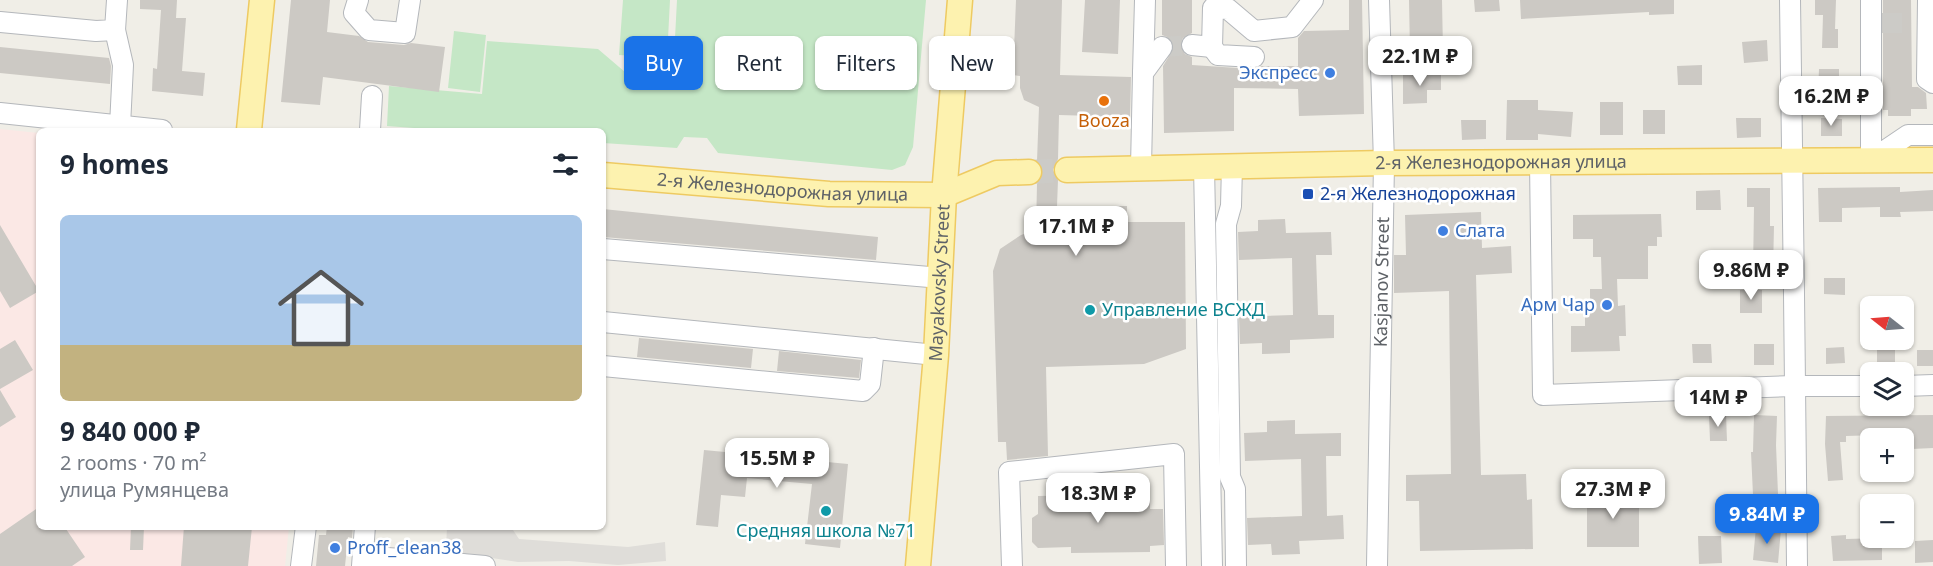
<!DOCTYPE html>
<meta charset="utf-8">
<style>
:root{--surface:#fff;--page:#f6f6f7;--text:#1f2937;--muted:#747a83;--accent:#1a73e8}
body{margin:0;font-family:"Noto Sans",sans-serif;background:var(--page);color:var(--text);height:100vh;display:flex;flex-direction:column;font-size:22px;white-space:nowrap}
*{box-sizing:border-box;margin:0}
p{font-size:20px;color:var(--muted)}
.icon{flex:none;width:33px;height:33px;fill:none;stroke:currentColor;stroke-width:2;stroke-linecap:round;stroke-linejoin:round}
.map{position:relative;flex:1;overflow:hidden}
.details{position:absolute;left:36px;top:128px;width:570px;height:402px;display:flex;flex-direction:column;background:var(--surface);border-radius:9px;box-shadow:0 2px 4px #0004}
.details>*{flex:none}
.guide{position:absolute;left:624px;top:36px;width:570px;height:54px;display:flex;gap:12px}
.needle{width:39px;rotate:287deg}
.fabs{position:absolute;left:1860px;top:296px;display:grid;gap:12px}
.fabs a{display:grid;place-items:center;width:54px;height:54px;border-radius:9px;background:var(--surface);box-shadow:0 2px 4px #0004;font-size:30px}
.price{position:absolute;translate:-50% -51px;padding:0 14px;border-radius:12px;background:#fff;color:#222;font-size:20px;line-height:39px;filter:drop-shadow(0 2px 3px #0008)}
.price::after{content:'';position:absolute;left:50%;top:36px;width:18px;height:14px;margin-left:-9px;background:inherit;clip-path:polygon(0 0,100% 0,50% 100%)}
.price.active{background:var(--accent);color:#fff}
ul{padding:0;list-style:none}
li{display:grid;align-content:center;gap:12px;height:318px;padding:0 24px}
li span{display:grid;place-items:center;height:186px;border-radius:9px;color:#555}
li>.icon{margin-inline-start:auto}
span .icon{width:108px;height:108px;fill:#fffc;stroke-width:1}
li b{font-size:26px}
h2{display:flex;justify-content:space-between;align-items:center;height:72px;padding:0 24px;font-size:26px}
.pill{padding:0 21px;border-radius:9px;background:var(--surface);box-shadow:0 2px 4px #0004;font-size:21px;line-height:54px}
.pill.active{background:var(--accent);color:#fff}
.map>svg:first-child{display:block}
.industrial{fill:#dfddd9}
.medical{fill:#fbe8e5}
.green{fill:#c5e7c6}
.building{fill:#ccc9c4}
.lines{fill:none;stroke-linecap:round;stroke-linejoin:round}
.minor-tunnel{stroke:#cccbc7;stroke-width:20;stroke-dasharray:20 10;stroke-linecap:butt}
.major-tunnel{stroke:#cccbc7;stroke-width:24;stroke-dasharray:24 12;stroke-linecap:butt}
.minor-casing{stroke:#b4b7bb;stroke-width:22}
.major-casing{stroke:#eeca62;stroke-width:27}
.minor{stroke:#fff;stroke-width:20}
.major{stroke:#fdf2af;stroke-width:24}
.shop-dot{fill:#3f7fe0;stroke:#fff;stroke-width:2}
.food-dot{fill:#e8710a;stroke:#fff;stroke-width:2}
.transit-dot{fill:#1a4fb4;stroke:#fff;stroke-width:2}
.culture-dot{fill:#0f9aa8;stroke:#fff;stroke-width:2}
.labels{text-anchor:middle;stroke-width:5;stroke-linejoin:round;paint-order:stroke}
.shop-label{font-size:18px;fill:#366cbe;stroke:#fff;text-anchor:end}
.food-label{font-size:18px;fill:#c56008;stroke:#fff}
.street-label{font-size:18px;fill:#5e6267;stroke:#fff}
.transit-label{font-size:18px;fill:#164399;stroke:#fff;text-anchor:start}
.culture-label{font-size:18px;fill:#0d838f;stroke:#fff;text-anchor:start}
</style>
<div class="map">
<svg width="1933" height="566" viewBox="0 0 1933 566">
<rect width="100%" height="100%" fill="#f0eee7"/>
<path class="industrial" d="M447,527H511L519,539L628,547L665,542L666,561L618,565L569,561L518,562L459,553L446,548Z"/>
<path class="medical" d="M0,129L39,133V526L289,527L285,566H0Z"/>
<path class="green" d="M623,0H670L667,58L619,55Z
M677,0H926L913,147L905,165L892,170L718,153L707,138L684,137L677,148L603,143V130H441L387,126L389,86L482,94L487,41L598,49L632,78L673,76Z
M454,31L486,35L480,92L448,88Z"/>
<path class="building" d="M140,0H177L176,18H186L182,71L205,73L203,96L152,91L153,68L157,69L161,10L140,9Z
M291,0H330L327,32L359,36L368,42L404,45L411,43L445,47L439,92L323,77L320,105L281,102Z
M1016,0H1062L1060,75L1131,77L1130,117L1059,115L1058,159L1053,170L1058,180L1057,206H1127V222H1185L1186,349L1144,364L1046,367L1048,456L1007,460L1006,442H998L993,271L1000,249L1021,235L1036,230L1037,184L1041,179L1043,172L1041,165L1037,161L1039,107L1024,100L1020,88V76L1013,75Z
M1085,0H1120L1118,54L1082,52Z
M1162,0H1192V33L1183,38L1180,44L1185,54L1192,57V65L1253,69L1262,66H1298V38L1304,31L1349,30V0H1362L1364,114L1299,116L1298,89L1234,88V131L1164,133L1163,66L1174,48L1170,38L1162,35Z
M1409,0H1442L1443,51L1410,52Z
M1474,0H1499L1500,11L1475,12Z
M1520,0H1674V14L1649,15V12L1521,19Z
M1815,0H1836L1835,29H1838V48H1822L1823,15H1815Z
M1883,0H1911L1912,87H1918L1926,93L1927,109H1911V116H1888V110H1883Z
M1767,40L1768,61L1744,63L1742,42Z
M0,47L109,58L111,66L110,84L0,73Z
M1702,65V85H1678L1677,66Z
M1819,69H1839V94H1818Z
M1441,73V90H1427V103L1403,104V74Z
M1507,100H1538V110L1573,112L1571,137L1538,134V140H1506Z
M1600,102H1623V135H1600Z
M1643,110H1665V134H1643Z
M1736,118H1761V137L1737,138Z
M1821,118L1842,119V136H1821Z
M1461,120H1486V139L1462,140Z
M1900,187V192L1933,190V211L1900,212L1901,217H1880V207L1842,208V222H1819L1818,188Z
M1747,188H1770V226H1774L1773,271H1753L1754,207H1747Z
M1720,190L1721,210H1696V191Z
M603,209L878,237L876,260L603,237Z
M1481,212L1482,248L1511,246L1512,273L1476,275L1481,475L1526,474L1527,500L1532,499L1533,549L1420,551L1419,501H1406V475L1451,474L1449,291L1394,293V255H1406L1405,215Z
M1661,214L1662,237H1657V246H1648V279H1617L1618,306L1625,305L1626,336H1619L1620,351L1571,352V326H1585V315H1590V289H1602L1601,257H1593V239H1573V215Z
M1285,219L1286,233L1331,232L1332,255H1316L1318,315H1334V338L1290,340V353L1262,354V343L1240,344L1239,317L1293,315L1292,258L1239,260L1238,232L1258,231V220Z
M0,225L39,291L10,308L0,291Z
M1824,278H1845V295L1824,294Z
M1740,290H1762V313H1740Z
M639,338L753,349L751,368L637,357Z
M15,340L33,370L0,389V349Z
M1692,344H1711L1712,363H1693Z
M1754,344H1774V365H1754Z
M1844,347L1845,363L1826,364V348Z
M1877,350H1895V364L1877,365Z
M1917,350H1933V366H1917Z
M779,351L861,360L859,378L777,371Z
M0,390L16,417L0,427Z
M1726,414L1727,441H1710L1709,415Z
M1754,415L1777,416L1776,445L1778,494L1753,495L1751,452H1753Z
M1933,415V448L1912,449L1911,434L1846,436V442H1840L1843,480L1828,481L1825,444L1826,416Z
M1295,420V434L1341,433V456H1326L1327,516L1343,515L1344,539L1299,541L1300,554L1272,555L1271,544L1248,545L1247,518L1302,516L1301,459L1245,461L1244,433L1267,432V421Z
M704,450L848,464L840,548L805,544L812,484L747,478L745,497L721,495L718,527L696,525Z
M1587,492H1639V547H1587Z
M1150,494V509H1163L1164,545L1150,546V552L1071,553V547L1038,548L1032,542V518L1038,514V496Z
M39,507V526H64L85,557L72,566H0V534Z
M131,526L144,527L143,550H130Z
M184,526L252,527L248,566H181Z
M327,526H353L352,538L348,537L345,566H316L319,535H326Z
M1756,527L1781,529L1778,563L1753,560Z
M1846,535V539L1882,538V560L1833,561L1831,536Z
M1698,536H1721L1722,563L1699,564Z
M1933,540V562L1915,563V541Z"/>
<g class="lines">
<path class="minor-tunnel" d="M1882,23H1911
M1162,47L1192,45"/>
<path class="major-tunnel" d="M1029,172L1067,170"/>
<g class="minor-casing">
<g id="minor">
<path d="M358,0L354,13L369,30L405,33L410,0"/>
<path d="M1790,0C1794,189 1794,377 1797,566"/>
<path d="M1871,0V160L1908,135H1933"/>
<path d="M1928,0L1927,79L1933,83"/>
<path d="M0,22L96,31L115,30L117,0"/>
<path d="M115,30L123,65L120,126"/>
<path d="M1192,45L1212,47L1213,8L1228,9L1254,31L1292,27L1313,0"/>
<path d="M1212,47L1218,55L1254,57"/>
<path d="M1143,73L1145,0"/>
<path d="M0,113L162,130"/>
<path d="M370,130L372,96"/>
<path d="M1540,162L1543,395L1794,386H1870"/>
<path d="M1232,165L1231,206L1226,224L1230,477L1235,489L1236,566"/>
<path d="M1204,166L1212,566"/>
<path d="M1141,167L1143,73L1162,47"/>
<path d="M603,249L941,278"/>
<path d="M603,322L936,355"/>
<path d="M603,366L863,391L870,384L874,348"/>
<path d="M1904,386L1933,385"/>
<path d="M363,556L462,564V566"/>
<path d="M462,564L485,566"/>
<path d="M301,566L306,526"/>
<path d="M362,566L365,526"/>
<path d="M1012,566L1009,472L1174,454L1176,566"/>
<path id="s1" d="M1377,566L1384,163L1379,0"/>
</g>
</g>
<g class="major-casing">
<g id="major">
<path d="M249,130L262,0"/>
<path id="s2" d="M1067,170L1384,163L1933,160"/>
<path id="s3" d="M603,175L829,194L944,195L997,173L1029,172"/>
<path id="s4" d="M918,566L936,355L944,195L960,0"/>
</g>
</g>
<use href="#minor" class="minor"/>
<use href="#major" class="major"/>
</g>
<g class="shop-dot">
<circle cx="1330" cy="73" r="6"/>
<circle cx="1443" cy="231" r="6"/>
<circle cx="1607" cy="305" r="6"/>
<circle cx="335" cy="548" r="6"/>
</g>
<circle class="food-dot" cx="1104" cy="101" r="6"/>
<rect class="transit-dot" x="1302" y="188" width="12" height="12" rx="3"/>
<g class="culture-dot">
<circle cx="1090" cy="310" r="6"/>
<circle cx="826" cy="511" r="6"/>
</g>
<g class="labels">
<g class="shop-label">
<text x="1318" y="79">Экспресс</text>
<text x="1455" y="237" text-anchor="start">Слата</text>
<text x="1595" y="311">Арм Чар</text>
<text x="347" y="554" text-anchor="start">Proff_clean38</text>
</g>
<g class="food-label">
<text x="1104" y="127">Booza</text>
</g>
<g class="street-label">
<text dy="6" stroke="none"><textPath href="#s2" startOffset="434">2-я Железнодорожная улица</textPath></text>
<text dy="6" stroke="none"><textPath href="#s3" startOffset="180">2-я Железнодорожная улица</textPath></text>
<text dy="6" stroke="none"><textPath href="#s4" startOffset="284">Mayakovsky Street</textPath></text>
<text dy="6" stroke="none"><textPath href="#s1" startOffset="284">Kasjanov Street</textPath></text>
</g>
<g class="transit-label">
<text x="1320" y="200">2-я Железнодорожная</text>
</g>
<g class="culture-label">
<text x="1102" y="316">Управление ВСЖД</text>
<text x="826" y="537" text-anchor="middle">Средняя школа №71</text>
</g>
</g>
</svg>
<div class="fabs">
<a><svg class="needle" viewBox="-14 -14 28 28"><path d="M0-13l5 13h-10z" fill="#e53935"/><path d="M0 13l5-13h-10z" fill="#747a83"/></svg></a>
<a><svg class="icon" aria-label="layers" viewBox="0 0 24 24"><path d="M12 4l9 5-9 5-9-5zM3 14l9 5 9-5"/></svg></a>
<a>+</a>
<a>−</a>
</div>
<b class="price" style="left:1420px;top:87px">22.1M ₽</b>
<b class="price" style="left:1831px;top:127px">16.2M ₽</b>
<b class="price" style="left:1076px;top:257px">17.1M ₽</b>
<b class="price" style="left:1751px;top:301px">9.86M ₽</b>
<b class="price" style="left:1718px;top:428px">14M ₽</b>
<b class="price" style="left:777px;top:489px">15.5M ₽</b>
<b class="price" style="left:1613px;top:520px">27.3M ₽</b>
<b class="price" style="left:1098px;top:524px">18.3M ₽</b>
<b class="price active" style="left:1767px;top:545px">9.84M ₽</b>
<div class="guide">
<a class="pill active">Buy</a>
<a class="pill">Rent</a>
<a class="pill">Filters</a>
<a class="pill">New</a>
</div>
<section class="details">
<h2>9 homes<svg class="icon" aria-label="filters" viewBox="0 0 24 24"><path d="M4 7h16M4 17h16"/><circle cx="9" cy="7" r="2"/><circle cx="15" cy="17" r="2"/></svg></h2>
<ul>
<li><span style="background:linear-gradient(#a9c7e8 70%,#c2b280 0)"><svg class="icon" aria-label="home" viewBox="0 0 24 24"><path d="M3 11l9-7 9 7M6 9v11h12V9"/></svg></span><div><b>9 840 000 ₽</b><p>2 rooms · 70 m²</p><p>улица Румянцева</p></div></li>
</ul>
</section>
</div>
